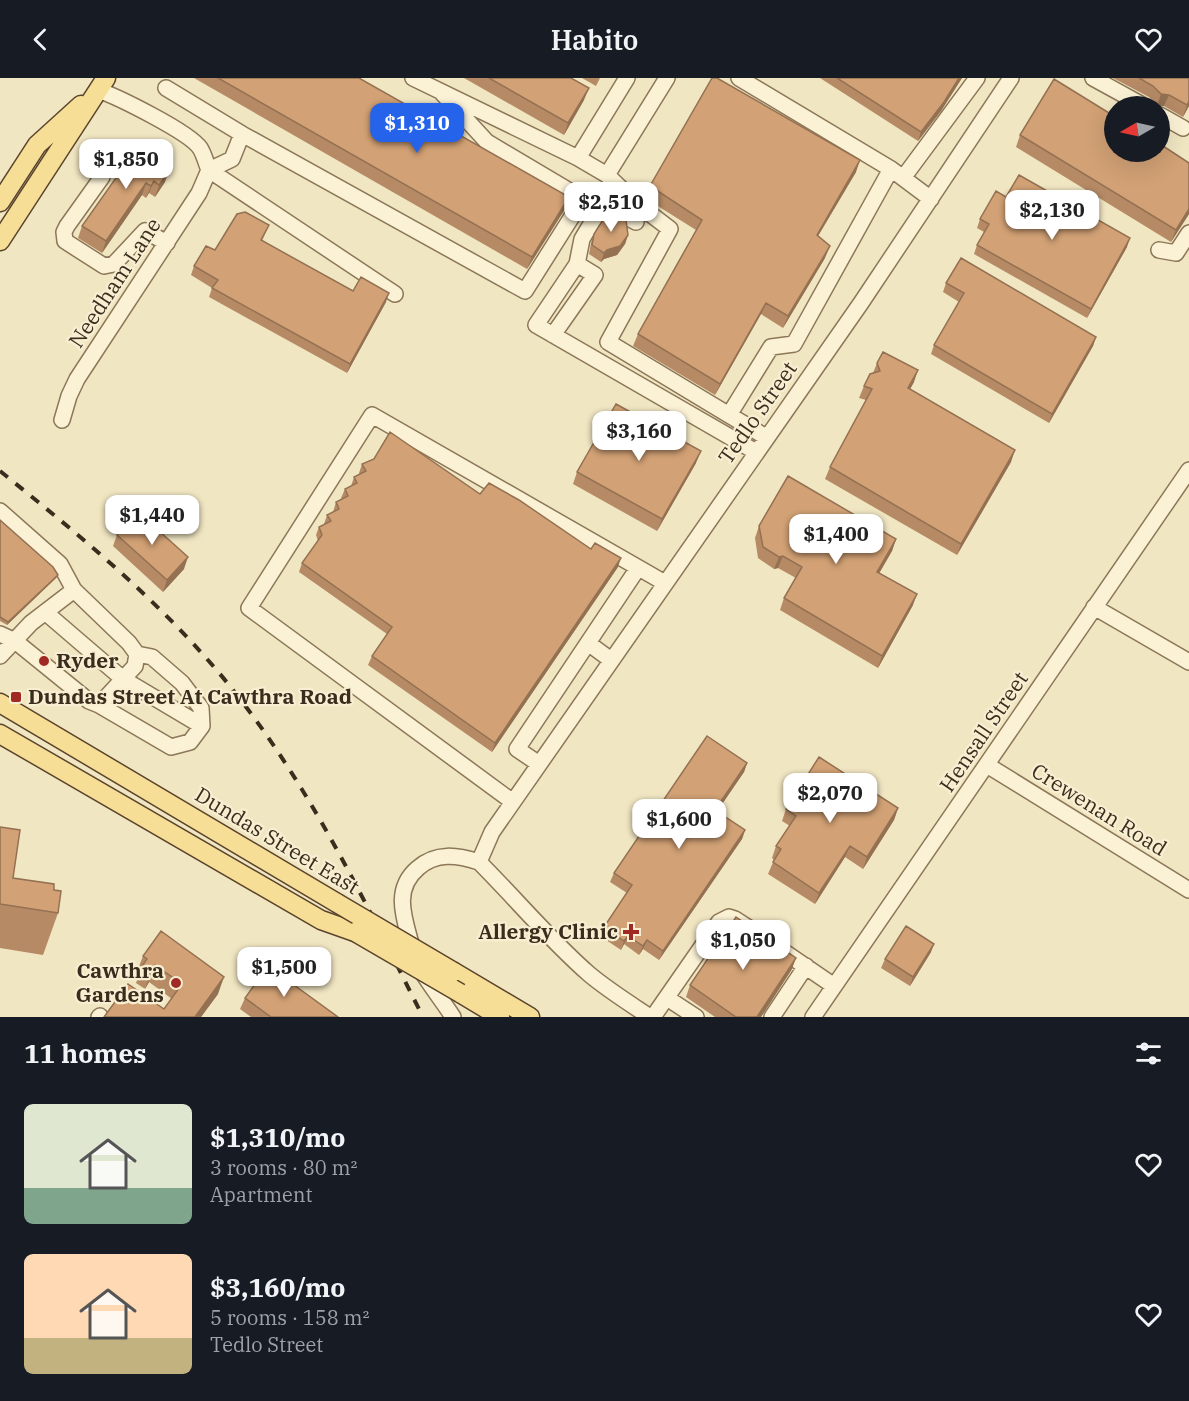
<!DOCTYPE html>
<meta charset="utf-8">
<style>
:root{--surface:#171b24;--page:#20242c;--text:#f1f3f6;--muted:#9ea1a6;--accent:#2563eb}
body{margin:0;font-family:"IBM Plex Serif",serif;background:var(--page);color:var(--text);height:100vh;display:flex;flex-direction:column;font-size:22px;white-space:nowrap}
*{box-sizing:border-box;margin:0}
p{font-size:20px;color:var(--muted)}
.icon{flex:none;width:33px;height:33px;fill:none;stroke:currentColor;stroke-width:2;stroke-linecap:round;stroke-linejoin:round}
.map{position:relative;height:939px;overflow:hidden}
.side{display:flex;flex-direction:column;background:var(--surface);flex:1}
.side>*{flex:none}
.needle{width:39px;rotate:261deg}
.fabs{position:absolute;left:1104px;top:18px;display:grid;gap:12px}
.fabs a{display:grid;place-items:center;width:66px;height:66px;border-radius:50%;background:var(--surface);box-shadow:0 6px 24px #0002;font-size:30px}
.price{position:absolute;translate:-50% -51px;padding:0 14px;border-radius:12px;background:#fff;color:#222;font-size:20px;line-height:39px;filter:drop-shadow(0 2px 3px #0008)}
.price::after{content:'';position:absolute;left:50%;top:36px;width:18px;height:14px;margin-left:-9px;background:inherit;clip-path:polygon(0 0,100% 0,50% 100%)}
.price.on{background:var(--accent);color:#fff}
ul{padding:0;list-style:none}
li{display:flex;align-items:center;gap:18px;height:150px;padding:0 24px}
li span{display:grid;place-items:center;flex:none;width:168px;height:120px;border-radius:9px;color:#555}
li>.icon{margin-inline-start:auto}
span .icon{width:72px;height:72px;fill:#fffc;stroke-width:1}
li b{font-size:26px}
h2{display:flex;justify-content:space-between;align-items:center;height:72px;padding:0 24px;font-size:26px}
header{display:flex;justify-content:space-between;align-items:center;height:78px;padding:0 24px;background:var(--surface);font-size:27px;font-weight:600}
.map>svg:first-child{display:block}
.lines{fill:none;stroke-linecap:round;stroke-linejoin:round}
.minor-casing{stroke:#8c7758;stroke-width:18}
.major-casing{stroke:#5a442c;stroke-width:21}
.minor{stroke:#fbf2d6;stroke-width:15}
.major{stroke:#f7de97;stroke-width:18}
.rail{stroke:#3b2d1d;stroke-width:4;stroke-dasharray:10 10;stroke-linecap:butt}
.major-bridge-casing{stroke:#5a442c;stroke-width:21;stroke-linecap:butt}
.major-bridge{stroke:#f7de97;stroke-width:18}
.wall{fill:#b58a65}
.shaded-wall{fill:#937152}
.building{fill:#d2a175;stroke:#937152;stroke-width:1.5}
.poi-dot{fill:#a02923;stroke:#f8efd2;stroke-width:2}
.labels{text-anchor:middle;stroke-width:4.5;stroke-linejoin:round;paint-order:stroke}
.street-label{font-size:21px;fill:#3b2d1d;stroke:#f8efd2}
.poi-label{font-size:21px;font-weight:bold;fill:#3b2d1d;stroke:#f8efd2;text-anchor:start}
</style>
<header><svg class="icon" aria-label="back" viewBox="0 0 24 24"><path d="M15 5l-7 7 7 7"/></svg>Habito<svg class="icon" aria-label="heart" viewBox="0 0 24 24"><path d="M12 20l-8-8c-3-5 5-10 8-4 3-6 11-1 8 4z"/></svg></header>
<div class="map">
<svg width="1189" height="939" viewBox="0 0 1189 939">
<rect width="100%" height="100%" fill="#f1e6c2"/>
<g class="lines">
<g class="minor-casing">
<path id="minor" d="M413,0L578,80
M667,0L607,97L636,125L670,151L608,264L729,337
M739,0L891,91L931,121
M1093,0L1144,28
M166,10L242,56L232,81L209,92L395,216
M1160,37L1183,50
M242,56L525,213L583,121L487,64L442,15
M607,97L578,80L627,0
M102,99L67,148L64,154L65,163L104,188L114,186L145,153L167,165
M903,100L977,0
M636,144L615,133L594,141L582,161L577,186L536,247L756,374
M1159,172L1176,175L1189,155
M553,257L595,197L577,186
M62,342L69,318L77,301L199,115L209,92C206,85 204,76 200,70C189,54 118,19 98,12
M766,359L729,337L771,269L794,266L891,91
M0,433L60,486L74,512L129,565L137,576L152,579L182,605L201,630L202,648L190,664L171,669L99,627L89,623L15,563L0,556
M1094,529L1189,584
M45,534L123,601L202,648
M588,565L611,582
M0,578L31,545L74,512
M99,627L135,588L137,576
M539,686L517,671L638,490
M987,687L1189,812
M513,724L249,530L372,337L665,505
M479,784L492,754L861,225L1011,0
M780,871L834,908
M667,920L696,939
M99,939L100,938
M453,939C442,922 429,906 419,889C415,881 413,871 410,862C403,837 394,810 418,790C436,774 457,777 479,784C516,821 550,862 589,896C608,912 629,925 650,939
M653,939L719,844L729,839L735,841L752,852
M772,939L806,888
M813,939L1189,392"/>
</g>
<g class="major-casing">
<path id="major" d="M0,124L37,67L81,27
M0,163L106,0
M0,625L337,825
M0,656L321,842L355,854
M454,894L530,939
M460,915L500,939"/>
</g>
<use href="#minor" class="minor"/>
<use href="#major" class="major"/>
<path class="rail" d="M0,393C78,456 155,519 220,596C306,699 363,820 423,939"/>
<g class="major-bridge-casing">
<path id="major-bridge" d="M337,825L454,894
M355,854L460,915"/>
</g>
<use href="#major-bridge" class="major-bridge"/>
</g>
<path class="wall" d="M194,0H359L565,131L527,191Z
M464,0H571L584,22L564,57Z
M582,0H600L596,8Z
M820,0H962L941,33L918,63Z
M1113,0H1189V28L1183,39L1164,28H1157L1149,19Z
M1020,57L1189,85V136L1171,164L1016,69Z
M165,79L162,88L165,104L155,119L149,115L146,120L142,117L102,175L78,160L82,148Z
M856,94L818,158L825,180L783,250L761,236L715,317L633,268L638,256L696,152L645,120L650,108Z
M1006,119L1127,169L1087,240L974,176L977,167L984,154L977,150L980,141Z
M269,147L262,163L353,213L386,224L347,295L209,219L212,210L191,197L194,188L215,172Z
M594,156L628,157L625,166L617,177L604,181L601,184L589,176L591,165Z
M946,205L1096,259L1093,268L1049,345L931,276L934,267L959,224L943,214Z
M877,285L914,304L910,311L1011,384L957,477L825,401L830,389L866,322L859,320L864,308L873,295Z
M696,385L657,453L573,406L577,394Z
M362,386L480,416L618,489L492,674L368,587L372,578L387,556L299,494L302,485L318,463L316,457L319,449L324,446L327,437L333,434L336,424L342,421L341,420L345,411L351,408L354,399L359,396V395Z
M0,442L58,497L56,500L7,547L0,543Z
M759,448L896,461L892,473L879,495L913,527L878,590L780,532L784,520L796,500L778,490L774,491L758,480L755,460Z
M117,457L184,491L163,514L113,468Z
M747,685L744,694L717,733L745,752L742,761L659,882L643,871L639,877L624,866L621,872L600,858L604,849L627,815L610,804L614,795Z
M898,730L894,742L863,791L845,779L815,826L768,796L774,782L772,780L776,768L790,748L782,743L786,731Z
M0,749L13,800L54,812L58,835L43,877L0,870Z
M931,874L910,908L881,890L885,881Z
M143,878L218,916L201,939H104L164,931L172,921L149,904L145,911L136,905L139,897L136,896Z
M792,891L761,939H715L686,919L690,907Z
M245,920L338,939H251L240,931Z"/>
<path class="shaded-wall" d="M959,0H962L941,33L918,63L921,54Z
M589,10L584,22L564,57L568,45Z
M1161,16L1169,17L1164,28H1157Z
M1189,23V28L1183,39L1187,27Z
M860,82L856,94L812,168L817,157Z
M169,93L165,104L155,119L159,107Z
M154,103L149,115L146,120L151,108Z
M146,105L142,117L102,175L106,163Z
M569,119L565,131L527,191L532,179Z
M1189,131V136L1171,164L1176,152Z
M628,157L625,166L617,177L604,181L601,184L604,175L607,172Z
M1130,160L1127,169L1087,240L1091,231Z
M830,168L825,180L783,250L788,238Z
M389,215L386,224L347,295L350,286Z
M766,225L761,236L715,317L720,306Z
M1096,259L1093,268L1049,345L1052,336Z
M918,292L914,304L904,322L908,310Z
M1015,372L1011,384L957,477L961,466Z
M701,373L696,385L657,453L662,441Z
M896,461L892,473L873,506L877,494Z
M783,478L778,490L774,491L779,479Z
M188,479L184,491L163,514L167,502Z
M621,480L618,489L492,674L495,665Z
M58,497L56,500L7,547L8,544Z
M917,516L913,527L878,590L882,578Z
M747,685L744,694L712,741L715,732Z
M898,730L894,742L863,791L867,779Z
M745,752L742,761L659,882L663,873Z
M850,768L845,779L815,826L819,815Z
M628,858L621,872L624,863Z
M647,862L643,871L639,877L643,868Z
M934,866L931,874L910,908L913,899Z
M796,880L792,891L761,939H757Z
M155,887L149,904L145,911L151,894Z
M224,899L218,916L201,939H195Z"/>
<path class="building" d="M218,0H359L569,119L532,179Z
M489,0H571L589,10L568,45Z
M712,0H717L860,82L817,157L830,168L788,238L766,225L720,306L638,256L702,142L650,108Z
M837,0H959L944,24L921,54Z
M1139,0H1189V23L1187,27L1169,17L1161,16L1153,8Z
M1054,1L1114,38V74H1160V66L1189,85V131L1176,152L1020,57Z
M142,63L165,79L160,87L169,93L159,107L154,103L151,108L146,105L106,163L82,148Z
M1019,97L1130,160L1091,231L977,167L989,146L980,141L996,113L1006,119Z
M245,134L269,147L261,162L353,213L361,199L389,215L350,286L212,210L218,202L194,188L206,168L215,172L237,136Z
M616,135L626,142L628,157L620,168L607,172L604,175L592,167L594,156L604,140Z
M961,180L1096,259L1052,336L934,267L964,215L946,205Z
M883,274L918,292L908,310L1015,372L961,466L830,389L872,311L864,308L870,296L880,293L877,285Z
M616,326L701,373L662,441L577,394Z
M390,354L480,416L489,405L519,422L591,471L595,465L621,480L495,665L372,578L392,549L302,485L322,457L319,449L331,443L327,437L339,431L336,424L348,418L345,411L357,405L354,399L366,393L362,386L374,381Z
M788,398L896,461L877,494L917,516L882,578L784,520L802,489L783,478L779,479L763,469L759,448Z
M138,434L188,479L167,502L117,457Z
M0,442L53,489L58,497L8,544L0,539Z
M707,658L747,685L715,732L745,752L663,873L647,862L643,868L628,858L624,863L604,849L632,807L614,795Z
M819,679L898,730L867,779L850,768L819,815L773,784L781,771L776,768L796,738L786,731Z
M0,749L20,752L13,800L54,806V812L61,813L58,835L0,826Z
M736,839L796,880L757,939H736L690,907Z
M906,848L934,866L913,899L885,881Z
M161,853L224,899L195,939H104L128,906L164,931L182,906L155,887L151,894L142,888L147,881L143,878Z
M268,888L338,939H271L245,920Z"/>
<g class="poi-dot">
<circle cx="44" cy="583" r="6"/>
<rect x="10" y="613" width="12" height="12" rx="3"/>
<path d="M628 845h6v6h6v6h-6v6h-6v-6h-6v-6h6z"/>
<circle cx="176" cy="905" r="6"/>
</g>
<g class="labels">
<g class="street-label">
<text transform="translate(115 205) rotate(-57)" y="7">Needham Lane</text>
<text transform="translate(758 335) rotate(-55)" y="7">Tedlo Street</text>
<text transform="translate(984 654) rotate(-56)" y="7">Hensall Street</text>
<text transform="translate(1099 732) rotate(32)" y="7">Crewenan Road</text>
<text transform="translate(277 763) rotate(31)" y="7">Dundas Street East</text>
</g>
<g class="poi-label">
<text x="56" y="590">Ryder</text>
<text x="28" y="626">Dundas Street At Cawthra Road</text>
<text x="618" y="861" text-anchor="end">Allergy Clinic</text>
<text x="164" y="900" text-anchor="end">Cawthra<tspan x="164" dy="24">Gardens</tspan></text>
</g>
</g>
</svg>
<div class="fabs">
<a><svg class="needle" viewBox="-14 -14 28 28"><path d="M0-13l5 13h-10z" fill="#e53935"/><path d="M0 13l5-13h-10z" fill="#9ea1a6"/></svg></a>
</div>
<b class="price on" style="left:417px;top:76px">$1,310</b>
<b class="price" style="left:126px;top:112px">$1,850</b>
<b class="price" style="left:611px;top:155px">$2,510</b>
<b class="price" style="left:1052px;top:163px">$2,130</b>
<b class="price" style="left:639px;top:384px">$3,160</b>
<b class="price" style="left:152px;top:468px">$1,440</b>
<b class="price" style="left:836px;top:487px">$1,400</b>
<b class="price" style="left:830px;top:746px">$2,070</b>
<b class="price" style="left:679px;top:772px">$1,600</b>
<b class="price" style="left:743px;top:893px">$1,050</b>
<b class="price" style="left:284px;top:920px">$1,500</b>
</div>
<section class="side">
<h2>11 homes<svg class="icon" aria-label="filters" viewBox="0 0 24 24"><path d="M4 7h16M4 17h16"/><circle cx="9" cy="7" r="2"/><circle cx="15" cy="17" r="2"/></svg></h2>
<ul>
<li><span style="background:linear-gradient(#dfe7d0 70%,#7fa58c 0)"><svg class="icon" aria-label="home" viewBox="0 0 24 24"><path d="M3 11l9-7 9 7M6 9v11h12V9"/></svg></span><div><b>$1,310/mo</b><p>3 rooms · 80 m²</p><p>Apartment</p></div><svg class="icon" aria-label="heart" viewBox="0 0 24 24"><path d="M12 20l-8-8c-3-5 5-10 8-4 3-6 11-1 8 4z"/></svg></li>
<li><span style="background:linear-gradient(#ffd9b3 70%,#c2b280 0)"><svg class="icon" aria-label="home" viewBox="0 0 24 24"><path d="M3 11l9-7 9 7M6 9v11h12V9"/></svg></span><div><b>$3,160/mo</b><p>5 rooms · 158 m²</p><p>Tedlo Street</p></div><svg class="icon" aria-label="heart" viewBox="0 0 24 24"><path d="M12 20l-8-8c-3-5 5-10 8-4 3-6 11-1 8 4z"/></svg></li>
</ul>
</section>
